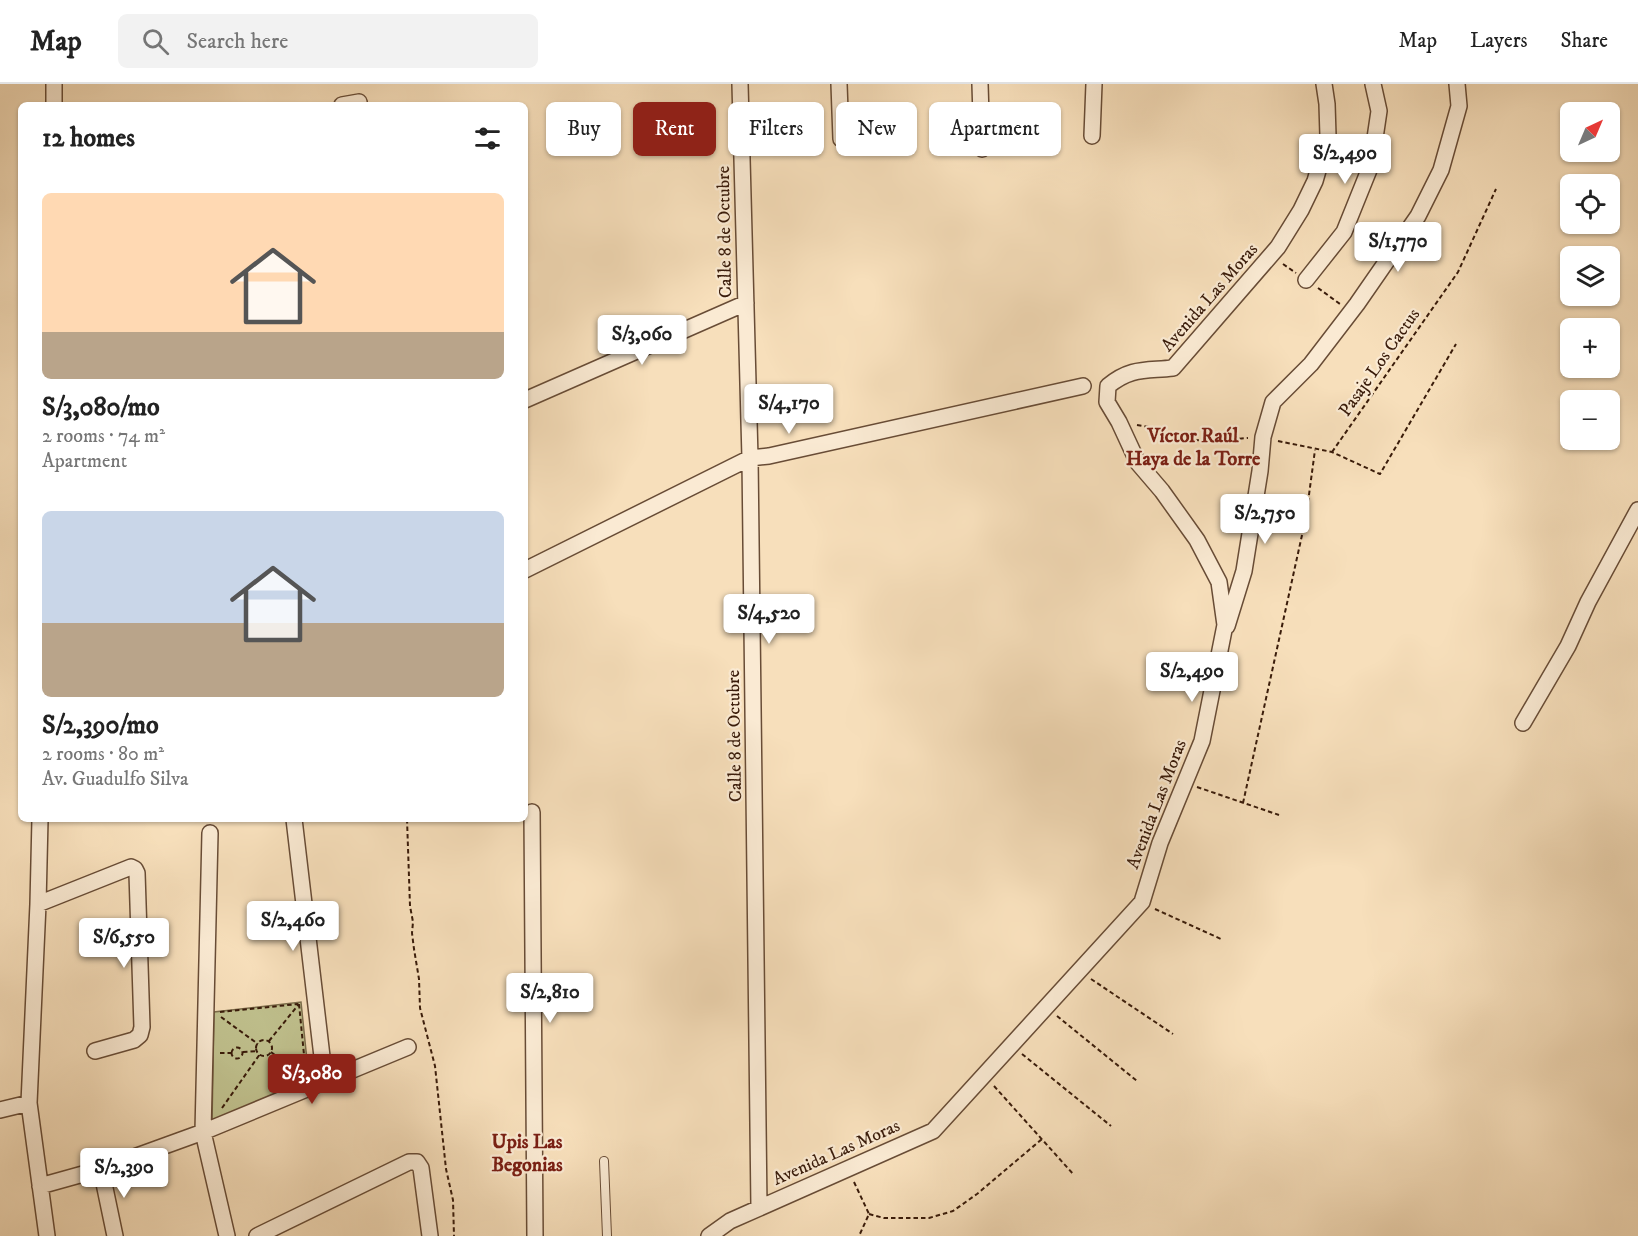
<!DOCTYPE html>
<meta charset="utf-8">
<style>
:root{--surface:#fff;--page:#f2f2f2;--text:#222;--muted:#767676;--line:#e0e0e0;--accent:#8f2418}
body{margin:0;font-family:"IM FELL DW Pica",serif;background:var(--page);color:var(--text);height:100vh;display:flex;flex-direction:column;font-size:22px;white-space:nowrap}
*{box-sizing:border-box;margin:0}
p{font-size:20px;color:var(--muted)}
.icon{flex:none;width:33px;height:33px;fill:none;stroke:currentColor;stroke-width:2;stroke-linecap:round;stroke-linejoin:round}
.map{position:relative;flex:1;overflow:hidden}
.side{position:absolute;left:18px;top:18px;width:510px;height:720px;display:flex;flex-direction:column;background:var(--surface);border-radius:9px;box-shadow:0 2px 4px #0004}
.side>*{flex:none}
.top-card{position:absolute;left:546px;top:18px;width:570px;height:54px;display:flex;gap:12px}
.needle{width:39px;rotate:44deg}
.buttons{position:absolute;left:1560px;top:18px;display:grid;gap:12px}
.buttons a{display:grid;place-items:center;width:60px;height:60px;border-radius:9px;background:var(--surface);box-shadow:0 2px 4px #0004;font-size:30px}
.price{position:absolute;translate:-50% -51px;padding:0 14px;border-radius:6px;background:#fff;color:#222;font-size:20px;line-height:39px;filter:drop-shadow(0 2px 3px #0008)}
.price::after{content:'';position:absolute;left:50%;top:36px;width:18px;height:14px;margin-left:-9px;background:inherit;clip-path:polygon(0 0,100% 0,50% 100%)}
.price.selected{background:var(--accent);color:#fff}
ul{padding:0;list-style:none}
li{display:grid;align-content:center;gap:12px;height:318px;padding:0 24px}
li span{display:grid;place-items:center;height:186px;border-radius:9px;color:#555}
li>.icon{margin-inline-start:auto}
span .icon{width:108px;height:108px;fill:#fffc;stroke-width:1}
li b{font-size:26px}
h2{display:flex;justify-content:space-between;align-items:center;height:72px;padding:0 24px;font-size:26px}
.chip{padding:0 21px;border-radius:9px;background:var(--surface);box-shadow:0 2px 4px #0004;font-size:21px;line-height:54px}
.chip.selected{background:var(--accent);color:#fff}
header{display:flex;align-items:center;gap:36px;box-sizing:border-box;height:84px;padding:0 30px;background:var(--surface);border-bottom:2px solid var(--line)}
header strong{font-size:28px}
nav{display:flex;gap:33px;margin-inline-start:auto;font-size:21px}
.search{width:420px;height:54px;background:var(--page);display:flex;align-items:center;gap:15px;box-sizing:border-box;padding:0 21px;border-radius:9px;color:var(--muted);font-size:22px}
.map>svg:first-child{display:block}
.green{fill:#c0c18e;stroke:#7c6e4c;stroke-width:1.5}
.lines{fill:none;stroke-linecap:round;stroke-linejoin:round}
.service-casing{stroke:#684c36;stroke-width:10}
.minor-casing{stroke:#684c36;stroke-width:18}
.path{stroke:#391b0a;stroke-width:2;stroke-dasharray:4.5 3;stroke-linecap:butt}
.service{stroke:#faead3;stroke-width:8}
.minor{stroke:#faead3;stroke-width:15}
.labels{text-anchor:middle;stroke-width:4.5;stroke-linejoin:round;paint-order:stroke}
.street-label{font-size:18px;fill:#391b0a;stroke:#faead3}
.neighbourhood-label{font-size:20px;font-weight:bold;fill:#7a1f14;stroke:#faead3}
</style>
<header>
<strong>Map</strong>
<div class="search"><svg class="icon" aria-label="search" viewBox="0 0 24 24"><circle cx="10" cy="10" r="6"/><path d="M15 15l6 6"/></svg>Search here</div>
<nav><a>Map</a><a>Layers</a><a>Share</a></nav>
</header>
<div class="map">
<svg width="1638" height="1152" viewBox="0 0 1638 1152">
<rect width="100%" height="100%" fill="#f7dfbb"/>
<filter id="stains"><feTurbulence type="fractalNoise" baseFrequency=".00333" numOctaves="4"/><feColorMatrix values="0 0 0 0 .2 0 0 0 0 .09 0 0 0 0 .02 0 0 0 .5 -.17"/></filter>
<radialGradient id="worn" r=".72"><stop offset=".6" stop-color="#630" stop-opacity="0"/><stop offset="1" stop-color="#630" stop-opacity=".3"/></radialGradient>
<path class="green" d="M301,918L309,996L212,1039L214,928Z"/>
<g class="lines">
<g class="service-casing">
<path id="service" d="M604,1077L607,1152"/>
</g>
<g class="minor-casing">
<path id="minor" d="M740,0L750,374L759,1124
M839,0L841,55
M980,0L982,65
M54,21V0
M342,21L359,18
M1092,52L1094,0
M1306,196L1344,148L1371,81L1379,27L1373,0
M525,316L746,219
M525,486L750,374L769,372L1083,302
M1227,542L1244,487L1260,387L1263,353L1273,318L1311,280L1357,220L1418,132L1441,86L1459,22L1457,0
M1523,639L1568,562L1588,518L1638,426
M532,728L535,1152
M40,735L38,820L29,1019L47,1152
M294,735L325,998
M210,749L203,1048L408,963
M38,820L131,783L135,785L137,789L142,943L140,951L134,956L95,967
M0,1026L29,1019
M101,1085L115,1152
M40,1102L101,1085L203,1048L227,1152
M257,1152L409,1078H417L421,1084L430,1152
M709,1152L730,1137L933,1047L1142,818L1160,759L1202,657L1225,541L1219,498L1197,456L1162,407L1138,379L1119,338L1107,318L1108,302C1131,283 1146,287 1173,284L1278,163L1301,126L1315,97L1328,52L1327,20L1324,0"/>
</g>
<path class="path" d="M1335,73L1356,78
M1283,180L1296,189
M1318,204L1340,220
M1137,341L1154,344L1179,355L1211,357L1248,354
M1278,357L1332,368L1380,390L1456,260
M1332,368L1458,188L1496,105
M1197,703L1279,731
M1243,719L1306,433L1315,366
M407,735L410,822L413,838L412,849L414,865L419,895L420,924L435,982L446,1085L453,1116L454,1152
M1155,825L1221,855
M1091,895L1173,950
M299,920L306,991
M220,928L298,920
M1057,932L1137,997
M221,933L258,960
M256 964a8 8 0 1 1 16 0a8 8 0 1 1-16 0Z
M269,957L299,920
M231.5 969a5.5 5.5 0 1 1 11 0a5.5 5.5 0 1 1-11 0Z
M243,968L257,967
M271,968L302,992
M220,969H232
M1022,970L1111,1042
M994,1002L1074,1091
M222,1024L260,970
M854,1098L869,1130L859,1152
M869,1130L884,1134H929L953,1127L977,1110L1042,1055"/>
<use href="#service" class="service"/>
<use href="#minor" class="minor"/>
</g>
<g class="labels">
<g class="street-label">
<text transform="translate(724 148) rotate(-91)" y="6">Calle 8 de Octubre</text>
<text transform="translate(1209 213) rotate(-49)" y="6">Avenida Las Moras</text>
<text transform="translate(1379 278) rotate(-55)" y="6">Pasaje Los Cactus</text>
<text transform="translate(734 652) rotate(-91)" y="6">Calle 8 de Octubre</text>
<text transform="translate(1156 720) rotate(-69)" y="6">Avenida Las Moras</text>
<text transform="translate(836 1068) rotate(-24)" y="6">Avenida Las Moras</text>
</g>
<g class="neighbourhood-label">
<text x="1193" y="358">Víctor Raúl<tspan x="1193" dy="23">Haya de la Torre</tspan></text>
<text x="527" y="1064">Upis Las<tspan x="527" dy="23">Begonias</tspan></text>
</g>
</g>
<rect width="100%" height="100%" filter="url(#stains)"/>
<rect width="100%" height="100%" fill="url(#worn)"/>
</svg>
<div class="buttons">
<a><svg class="needle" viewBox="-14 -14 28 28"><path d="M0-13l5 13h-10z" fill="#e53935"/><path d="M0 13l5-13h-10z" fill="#767676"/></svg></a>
<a><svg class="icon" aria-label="locate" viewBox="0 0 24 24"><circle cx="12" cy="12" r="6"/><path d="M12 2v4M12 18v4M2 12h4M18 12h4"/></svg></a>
<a><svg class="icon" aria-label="layers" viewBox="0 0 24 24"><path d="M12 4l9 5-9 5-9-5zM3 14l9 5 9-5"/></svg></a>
<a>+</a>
<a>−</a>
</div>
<b class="price" style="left:1345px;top:101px">S/2,490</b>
<b class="price" style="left:1398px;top:189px">S/1,770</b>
<b class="price" style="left:642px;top:282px">S/3,060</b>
<b class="price" style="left:789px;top:351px">S/4,170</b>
<b class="price" style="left:1265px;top:461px">S/2,750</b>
<b class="price" style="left:769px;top:561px">S/4,520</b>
<b class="price" style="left:1192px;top:619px">S/2,490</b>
<b class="price" style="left:293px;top:868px">S/2,460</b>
<b class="price" style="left:124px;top:885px">S/6,550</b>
<b class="price" style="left:550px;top:940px">S/2,810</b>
<b class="price selected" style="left:312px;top:1021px">S/3,080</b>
<b class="price" style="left:124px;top:1115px">S/2,390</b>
<div class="top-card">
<a class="chip">Buy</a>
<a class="chip selected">Rent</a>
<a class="chip">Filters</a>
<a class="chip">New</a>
<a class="chip">Apartment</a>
</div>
<section class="side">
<h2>12 homes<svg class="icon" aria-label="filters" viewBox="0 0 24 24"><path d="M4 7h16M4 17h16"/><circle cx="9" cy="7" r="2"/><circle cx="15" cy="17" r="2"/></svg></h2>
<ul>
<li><span style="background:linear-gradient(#ffd9b3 75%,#b9a48a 0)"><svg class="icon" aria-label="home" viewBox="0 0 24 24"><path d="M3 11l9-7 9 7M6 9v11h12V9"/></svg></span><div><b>S/3,080/mo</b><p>2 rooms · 74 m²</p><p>Apartment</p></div></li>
<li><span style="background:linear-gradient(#c9d6e8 60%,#b9a48a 0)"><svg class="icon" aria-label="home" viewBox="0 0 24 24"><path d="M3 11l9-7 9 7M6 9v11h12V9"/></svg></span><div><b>S/2,390/mo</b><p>2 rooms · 80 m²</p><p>Av. Guadulfo Silva</p></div></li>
</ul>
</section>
</div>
